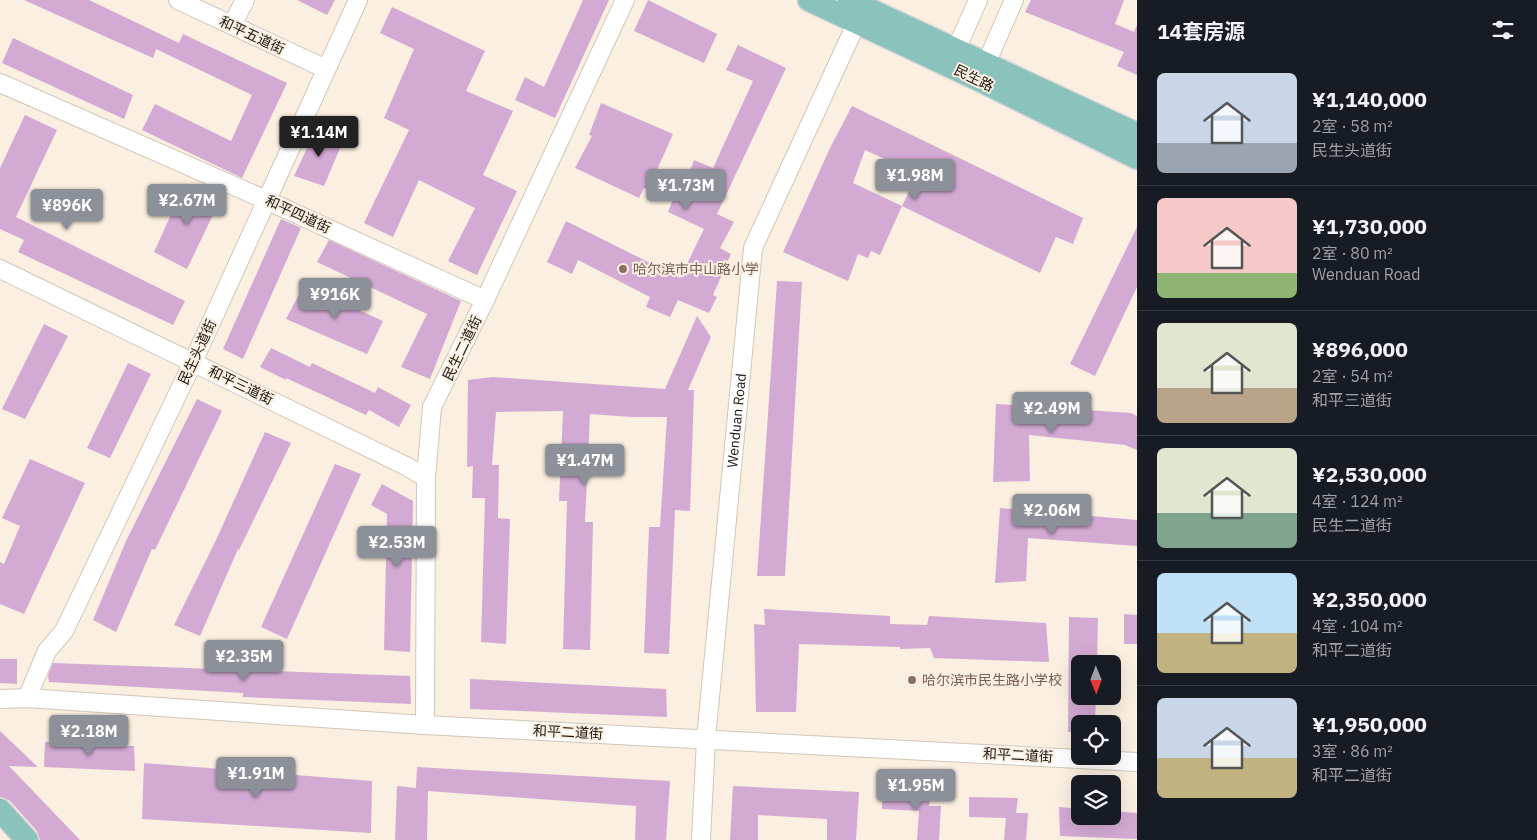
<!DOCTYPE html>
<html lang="zh">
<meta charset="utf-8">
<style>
:root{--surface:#171b24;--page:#20242c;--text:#f1f3f6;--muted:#9ea1a6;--line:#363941;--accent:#8c9099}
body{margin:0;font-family:"IBM Plex Sans","Noto Sans SC",sans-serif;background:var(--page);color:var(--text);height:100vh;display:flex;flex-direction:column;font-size:19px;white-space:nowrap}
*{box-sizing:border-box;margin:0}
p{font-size:16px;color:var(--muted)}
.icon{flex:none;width:28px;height:28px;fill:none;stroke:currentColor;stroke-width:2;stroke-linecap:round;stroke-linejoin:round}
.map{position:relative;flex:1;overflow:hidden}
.panel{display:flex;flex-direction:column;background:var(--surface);width:400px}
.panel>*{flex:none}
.needle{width:32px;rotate:179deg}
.fabs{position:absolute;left:1071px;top:655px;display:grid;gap:10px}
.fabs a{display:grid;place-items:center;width:50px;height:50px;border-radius:8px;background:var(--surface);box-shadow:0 5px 20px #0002;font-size:25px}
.price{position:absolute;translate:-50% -42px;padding:0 11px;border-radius:5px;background:var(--accent);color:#fff;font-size:16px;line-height:32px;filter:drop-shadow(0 1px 2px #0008)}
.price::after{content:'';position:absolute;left:50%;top:30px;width:15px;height:11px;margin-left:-8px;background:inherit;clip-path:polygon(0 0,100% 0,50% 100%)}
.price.current{background:#222;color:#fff}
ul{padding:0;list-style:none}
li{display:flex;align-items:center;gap:15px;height:125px;padding:0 20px}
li+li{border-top:1px solid var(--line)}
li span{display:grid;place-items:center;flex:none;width:140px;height:100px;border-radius:8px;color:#555}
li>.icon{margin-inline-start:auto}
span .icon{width:60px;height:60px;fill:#fffc;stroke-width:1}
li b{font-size:21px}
h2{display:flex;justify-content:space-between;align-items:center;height:60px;padding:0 20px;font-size:21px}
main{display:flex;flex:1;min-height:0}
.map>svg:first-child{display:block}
.building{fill:#d3aad4;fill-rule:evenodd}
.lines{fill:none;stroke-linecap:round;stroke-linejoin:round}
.minor-casing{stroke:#d1c6b9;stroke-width:20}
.major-casing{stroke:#d6d5d5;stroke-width:25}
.minor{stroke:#fff;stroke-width:18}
.major{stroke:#8ac2bc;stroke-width:22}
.education-dot{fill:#8d6e63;stroke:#faefe0;stroke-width:2}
.labels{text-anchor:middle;stroke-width:4;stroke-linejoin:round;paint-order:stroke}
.street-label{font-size:14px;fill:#1c1813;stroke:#faefe0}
.education-label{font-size:14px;fill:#785e54;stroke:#faefe0;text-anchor:start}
</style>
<main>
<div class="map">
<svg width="1137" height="840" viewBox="0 0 1137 840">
<rect width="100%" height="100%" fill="#faefe0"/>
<path class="building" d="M24,0H89L179,43L183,34L287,83L242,178L142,130L155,104L231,141L252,95L156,49L153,58Z
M297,0H335L327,15Z
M583,0H609L555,118L515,100L525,77L544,87Z
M648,0L717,34L704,63L634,31Z
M1031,0H1124L1115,24L1134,32L1137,25V75L1117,66L1124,52L1025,12Z
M392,7L485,51L466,91L513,111L483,175L517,191L477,275L448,261L475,208L419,180L393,237L364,223L409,130L384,118L414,49L380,33Z
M13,38L133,95L124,119L2,63Z
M738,45L786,68L717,214L734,222L720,248L731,254L713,295L717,297L709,313L678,300L670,317L646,307L650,297L578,260L572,274L547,262L566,221L680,278L704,229L668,212L675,194L681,196L694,160L713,168L753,81L726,70Z
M601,103L673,134L648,190L644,188L639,198L575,168L592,136L589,135Z
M852,106L1083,218L1073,244L1056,237L1040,273L902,206L880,255L871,251L868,258L858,254L848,281L783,252L830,148ZM865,150L918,174L902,206L853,183Z
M25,115L57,130L16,217L185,301L173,325L18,252L24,240L0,229V168Z
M316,129L343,141L324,186L294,176Z
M185,184L220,200L187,269L154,252Z
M281,219L301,228L243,359L223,349Z
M1137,227V287L1095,376L1070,364Z
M329,240L461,301L430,379L401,367L427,314L317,262Z
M777,281L802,282L785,576H757Z
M304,285L383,321L367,354L286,319Z
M697,316L711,337L688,390H694L690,511L675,510L669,654L644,653L649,527H660L667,417H632L590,414L585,522H593L590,650L563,649L567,501H559L563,411L496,412L492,465H499L498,518L510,519L506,644L481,642L485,498H472L473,466L467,467L468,380L493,377L665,389Z
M44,324L68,336L25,419L2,409Z
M271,348L310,367L312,363L375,393L378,387L411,405L399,427L369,410L366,415L286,378V380L260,367Z
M128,363L151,374L110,458L87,448Z
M197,399L222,411L155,550L152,549L116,632L93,620L126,541Z
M996,404L1131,413L1137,416V450L1125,445L1029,435L1030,481L993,482Z
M265,432L291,443L239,550L238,549L200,636L174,625L216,540Z
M30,459L85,483L24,614L0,604V562L4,564L20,526L2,518Z
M335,464L361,474L287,639L261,627Z
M382,484L413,501L410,652L384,650L387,514L371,505Z
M1000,508L1137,520V546L1028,538L1026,581L995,583Z
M764,609L890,616V624L927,625L929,616L1046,623L1049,662L934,658L930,648L900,649V647L799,644L796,712H756L754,624L765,625Z
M1124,614L1137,615V644H1124Z
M1069,617L1098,618L1097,664H1080V696H1096L1095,724H1080V733L1068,732Z
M0,659H17V684L0,683Z
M53,663L410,676L411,704L243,697V693L49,682L48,675Z
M470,679L666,689L667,717L470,709Z
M0,731L38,767L9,766L80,840H40L37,831L10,801L4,798L0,797Z
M45,742L134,746L135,771L44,767Z
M144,763L372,781L371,833L142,819Z
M417,767L670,781L666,840H635L636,806L428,791L427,840H395L397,786L416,788Z
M733,786L859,792L856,840H827V819L758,815V840H730Z
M882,790L931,792L929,806H941L939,840H917L919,811L882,809Z
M969,797L1018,798L1016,813H1028L1026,840H1004L1006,818L969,817Z
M1059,807L1080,809V816H1112V811L1137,813V839L1060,836Z"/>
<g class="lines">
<g class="minor-casing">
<g id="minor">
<path d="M178,0L326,69"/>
<path d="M232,25L245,0"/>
<path d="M951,61L978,0"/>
<path d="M981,75L1014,0"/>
<path d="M0,83L266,200L485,300"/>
<path d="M0,269L406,466L426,478"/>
<path d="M27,698L47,651L64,631L193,362L358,0"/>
<path d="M0,699L27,698L425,725L1137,762"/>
<path d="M425,725L426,478L432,407L485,300L625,0"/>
<path id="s1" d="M701,840L706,739L753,248L857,22"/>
</g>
</g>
<g class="major-casing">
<path id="major" d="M809,0L979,80L1137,158
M849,0L1137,134
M0,810L27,840"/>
</g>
<use href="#minor" class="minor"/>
<use href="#major" class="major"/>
</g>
<g class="education-dot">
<circle cx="623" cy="269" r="5"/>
<circle cx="912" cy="680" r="5"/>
</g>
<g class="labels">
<g class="street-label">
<text transform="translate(252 35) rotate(25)" y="5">和平五道街</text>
<text transform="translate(974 78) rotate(26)" y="5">民生路</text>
<text transform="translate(298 214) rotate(25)" y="5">和平四道街</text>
<text transform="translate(462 348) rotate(-64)" y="5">民生二道街</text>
<text transform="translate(197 352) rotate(-65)" y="5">民生头道街</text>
<text transform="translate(241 385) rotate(26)" y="5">和平三道街</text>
<text dy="5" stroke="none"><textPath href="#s1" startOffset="421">Wenduan Road</textPath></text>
<text transform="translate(568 732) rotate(3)" y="5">和平二道街</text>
<text transform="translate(1018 755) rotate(3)" y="5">和平二道街</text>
</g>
<g class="education-label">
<text x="633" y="274">哈尔滨市中山路小学</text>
<text x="922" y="685">哈尔滨市民生路小学校</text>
</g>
</g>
</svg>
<div class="fabs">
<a><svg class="needle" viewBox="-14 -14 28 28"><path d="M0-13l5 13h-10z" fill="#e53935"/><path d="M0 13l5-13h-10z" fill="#9ea1a6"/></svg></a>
<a><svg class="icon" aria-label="locate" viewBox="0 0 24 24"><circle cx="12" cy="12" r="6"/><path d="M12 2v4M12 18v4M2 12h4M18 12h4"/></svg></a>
<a><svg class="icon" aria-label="layers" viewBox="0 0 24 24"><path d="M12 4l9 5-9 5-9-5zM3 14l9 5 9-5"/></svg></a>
</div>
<b class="price current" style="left:319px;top:158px">¥1.14M</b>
<b class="price" style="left:915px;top:201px">¥1.98M</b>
<b class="price" style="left:686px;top:211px">¥1.73M</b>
<b class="price" style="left:187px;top:226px">¥2.67M</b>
<b class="price" style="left:67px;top:231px">¥896K</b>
<b class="price" style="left:335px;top:320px">¥916K</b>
<b class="price" style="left:1052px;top:434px">¥2.49M</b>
<b class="price" style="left:585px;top:486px">¥1.47M</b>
<b class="price" style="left:1052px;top:536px">¥2.06M</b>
<b class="price" style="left:397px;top:568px">¥2.53M</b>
<b class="price" style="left:244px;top:682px">¥2.35M</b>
<b class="price" style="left:89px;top:757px">¥2.18M</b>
<b class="price" style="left:256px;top:799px">¥1.91M</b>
<b class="price" style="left:916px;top:811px">¥1.95M</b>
</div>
<section class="panel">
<h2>14套房源<svg class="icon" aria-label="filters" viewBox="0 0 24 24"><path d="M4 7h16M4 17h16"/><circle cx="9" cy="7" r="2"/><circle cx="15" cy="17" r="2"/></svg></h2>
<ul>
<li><span style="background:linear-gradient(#c9d6e8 70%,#9aa5b1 0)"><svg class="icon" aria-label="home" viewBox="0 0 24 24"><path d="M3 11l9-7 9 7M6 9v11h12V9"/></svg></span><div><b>¥1,140,000</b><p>2室 · 58 m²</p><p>民生头道街</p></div></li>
<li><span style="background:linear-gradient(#f6c9c9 75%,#8fb573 0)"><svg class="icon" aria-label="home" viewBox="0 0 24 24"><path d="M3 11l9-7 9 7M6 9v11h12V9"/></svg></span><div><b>¥1,730,000</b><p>2室 · 80 m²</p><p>Wenduan Road</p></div></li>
<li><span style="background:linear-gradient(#dfe7d0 65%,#b9a48a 0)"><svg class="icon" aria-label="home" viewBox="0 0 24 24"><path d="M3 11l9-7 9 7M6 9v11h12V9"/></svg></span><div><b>¥896,000</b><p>2室 · 54 m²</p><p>和平三道街</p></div></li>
<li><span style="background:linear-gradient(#dfe7d0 65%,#7fa58c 0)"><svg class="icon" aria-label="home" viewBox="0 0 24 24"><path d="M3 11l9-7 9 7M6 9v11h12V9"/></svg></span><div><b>¥2,530,000</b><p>4室 · 124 m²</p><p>民生二道街</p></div></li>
<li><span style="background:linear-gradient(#bfe0f5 60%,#c2b280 0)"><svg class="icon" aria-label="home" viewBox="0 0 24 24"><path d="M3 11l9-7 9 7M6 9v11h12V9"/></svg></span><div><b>¥2,350,000</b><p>4室 · 104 m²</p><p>和平二道街</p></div></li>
<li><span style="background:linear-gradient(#c9d6e8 60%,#c2b280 0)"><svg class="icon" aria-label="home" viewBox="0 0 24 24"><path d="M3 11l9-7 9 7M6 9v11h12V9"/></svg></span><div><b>¥1,950,000</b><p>3室 · 86 m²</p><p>和平二道街</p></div></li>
</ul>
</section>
</main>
